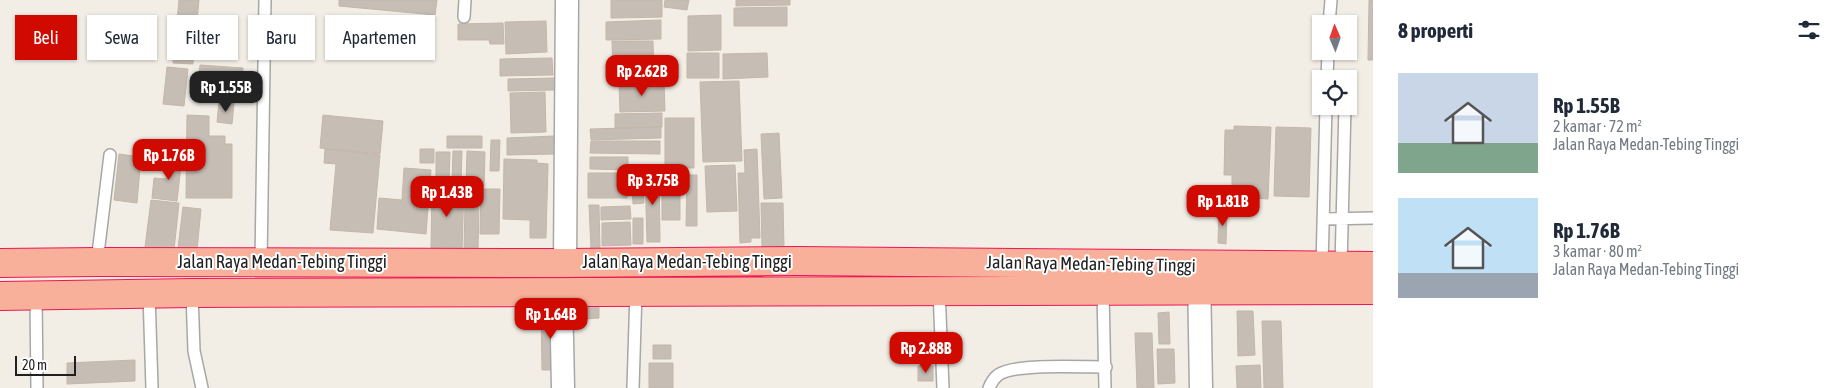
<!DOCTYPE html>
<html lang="id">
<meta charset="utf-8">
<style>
:root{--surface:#fff;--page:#f6f6f7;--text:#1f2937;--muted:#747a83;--accent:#d10a00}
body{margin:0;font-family:"Asap Condensed",sans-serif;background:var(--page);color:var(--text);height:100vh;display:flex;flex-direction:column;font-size:19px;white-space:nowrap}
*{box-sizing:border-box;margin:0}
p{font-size:16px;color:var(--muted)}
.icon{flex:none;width:28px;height:28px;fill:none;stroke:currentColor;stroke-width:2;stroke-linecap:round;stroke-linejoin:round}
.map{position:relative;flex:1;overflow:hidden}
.drawer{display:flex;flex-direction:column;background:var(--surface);width:475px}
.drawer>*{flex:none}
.guide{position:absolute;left:15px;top:15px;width:475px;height:45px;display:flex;gap:10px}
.needle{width:32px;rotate:358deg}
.fabs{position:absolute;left:1312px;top:15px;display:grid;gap:10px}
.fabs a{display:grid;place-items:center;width:45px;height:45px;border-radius:0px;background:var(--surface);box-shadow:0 1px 4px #0004;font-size:25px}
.scale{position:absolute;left:15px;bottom:12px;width:61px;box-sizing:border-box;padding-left:5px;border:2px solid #202020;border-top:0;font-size:14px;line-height:18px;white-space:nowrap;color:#202020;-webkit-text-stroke:4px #fff;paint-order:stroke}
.price{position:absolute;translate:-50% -42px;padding:0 11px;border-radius:10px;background:var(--accent);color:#fff;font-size:16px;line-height:32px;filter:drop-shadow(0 1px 2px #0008)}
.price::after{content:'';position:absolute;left:50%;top:30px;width:15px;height:11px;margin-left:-8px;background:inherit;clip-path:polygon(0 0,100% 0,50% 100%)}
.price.selected{background:#222;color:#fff}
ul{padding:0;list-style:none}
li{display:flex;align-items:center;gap:15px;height:125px;padding:0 25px}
li span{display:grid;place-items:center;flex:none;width:140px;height:100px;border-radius:0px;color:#555}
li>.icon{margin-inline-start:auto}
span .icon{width:60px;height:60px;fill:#fffc;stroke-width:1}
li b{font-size:21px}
h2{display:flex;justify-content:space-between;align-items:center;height:60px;padding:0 25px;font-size:21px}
.tag{padding:0 18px;border-radius:0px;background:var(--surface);box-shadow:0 1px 4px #0004;font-size:18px;line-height:45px}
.tag.selected{background:var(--accent);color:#fff}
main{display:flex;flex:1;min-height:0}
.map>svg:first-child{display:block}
.building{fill:#c6beb5;stroke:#c5b6a7}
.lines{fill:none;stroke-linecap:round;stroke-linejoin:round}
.service-casing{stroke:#a7a7a7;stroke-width:14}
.minor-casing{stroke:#a7a7a7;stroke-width:25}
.trunk-casing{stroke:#ed1655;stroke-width:30}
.service{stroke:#fff;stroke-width:11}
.minor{stroke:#fff;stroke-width:22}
.trunk{stroke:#f8b09a;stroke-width:28}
.labels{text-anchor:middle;stroke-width:4;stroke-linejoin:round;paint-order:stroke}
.street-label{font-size:18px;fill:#202020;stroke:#fff}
</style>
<main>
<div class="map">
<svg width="1373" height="388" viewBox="0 0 1373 388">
<rect width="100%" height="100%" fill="#f2eee6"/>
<path class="building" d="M179,0H199L193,64L173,63Z
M339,0H437L435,15L339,6Z
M611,0H662V17L611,18Z
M665,0H689L687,10L664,7Z
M736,0H790V5L736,6Z
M1369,0H1373V60H1368Z
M787,7V26H734V8Z
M721,15V50L688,51V16Z
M661,20V39L606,40V22Z
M546,21L547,52L506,54L505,22Z
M503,23L504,44H490L489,40H458V24Z
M612,41H653L654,78L613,79Z
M687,53H719V78H687Z
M767,53L768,77L723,79V54Z
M552,58L553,75L500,76V59Z
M200,65L243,68L240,102L197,98Z
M167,67L188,69L184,106L163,104Z
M555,78V90L508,91V79Z
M739,81L742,161L703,162L700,82Z
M664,82L665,111L620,112L619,83Z
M545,92L546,132L511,133L510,93Z
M219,102L234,103L232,124L217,122Z
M662,113V127L615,128V114Z
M187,115L209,116V136H225V144H232V198H186Z
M323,115L383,121L380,154L320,148Z
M665,118H694V168H665Z
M1234,126L1271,127L1268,199L1232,197V175H1224L1225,130H1234Z
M661,127V138L591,140L590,129Z
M1276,127L1311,128L1309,197L1274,196Z
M779,133L782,198L764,199L761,134Z
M447,136H482V148H447Z
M554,136L555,154L507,155V138Z
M491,140H500L499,171H490Z
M591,141H660V154L590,153Z
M325,149L380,155L373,233L330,230L336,164L324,163Z
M420,149H434V163H420Z
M757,149L760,238H751V242L740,243L738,173H745L744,150Z
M453,151H462L461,182H452Z
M467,151L485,152L484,186H466Z
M436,152H450L449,180H436Z
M119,154L141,157L137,203L114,200Z
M170,154L182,156L177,201L152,198L154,178L167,179Z
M590,157H628V170L590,169Z
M504,159L537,160V163L548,164L546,238H530V220L503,219Z
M735,165L737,211L707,212L705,166Z
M404,168L431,170L426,234L377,229L379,198L402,200Z
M645,170H659L660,242H647Z
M588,173H628L627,198H588Z
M687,175H697V226H686Z
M432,185L464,186L462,250H431Z
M662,186H680V220H662Z
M632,187H643L644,203L633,204Z
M481,189H500L499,234H480Z
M151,200L179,203L174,250L145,247Z
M465,201L479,202L478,251H464Z
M761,203H783L784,247H762Z
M589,205H599L600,250H591Z
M630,206L631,219L601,220V207Z
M183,207L201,209L197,250L178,248Z
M1219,210H1227L1226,244L1218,243Z
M633,218H643V244H633Z
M630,222L631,245L602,246V223Z
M599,306V318L583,319L582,307Z
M541,310H560L561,370H542Z
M1237,311H1253L1255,355L1238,356Z
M1169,312L1170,344H1159L1158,313Z
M1262,321H1281L1283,388H1264Z
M1135,333H1152L1154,388H1137Z
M653,345H671V359H653Z
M1157,349H1174L1175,383L1158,384Z
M135,360V381L67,384V363Z
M649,363H673V388H649Z
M1260,365L1261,388H1237L1236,366Z
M918,366H933V381H918Z"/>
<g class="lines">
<g class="service-casing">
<path id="service" d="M464,17L465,0
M1329,24L1331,0
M1327,79L1328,51
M1323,219L1373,218
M97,262L110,155
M261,262L265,0
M1322,266L1326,106
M1341,266L1345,106
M939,290L943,388
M1103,291L1105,388
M192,293L194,351L202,388
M149,294L152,388
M36,296L37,388
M633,388L636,291
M989,388C991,383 993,379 998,375C1014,363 1082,367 1106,367"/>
</g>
<g class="minor-casing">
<path id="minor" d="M565,263L567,0
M1199,274L1201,388
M561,291L563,388"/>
</g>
<g class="trunk-casing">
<path id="trunk" d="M0,263L97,262L565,263L797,261L1373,266
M0,296L192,293L1373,290"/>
</g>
<use href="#service" class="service"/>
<use href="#minor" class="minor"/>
<use href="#trunk" class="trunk"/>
</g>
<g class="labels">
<g class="street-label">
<text x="282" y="268">Jalan Raya Medan-Tebing Tinggi</text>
<text x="687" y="268">Jalan Raya Medan-Tebing Tinggi</text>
<text transform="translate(1091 264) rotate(1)" y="6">Jalan Raya Medan-Tebing Tinggi</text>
</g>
</g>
</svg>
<div class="fabs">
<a><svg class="needle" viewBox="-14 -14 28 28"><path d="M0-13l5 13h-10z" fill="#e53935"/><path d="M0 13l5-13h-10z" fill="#747a83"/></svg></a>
<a><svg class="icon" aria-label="locate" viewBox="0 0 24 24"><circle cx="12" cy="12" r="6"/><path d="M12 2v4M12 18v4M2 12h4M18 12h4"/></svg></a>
</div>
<div class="scale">20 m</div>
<b class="price" style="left:642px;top:97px">Rp 2.62B</b>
<b class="price selected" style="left:226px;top:113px">Rp 1.55B</b>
<b class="price" style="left:169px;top:181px">Rp 1.76B</b>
<b class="price" style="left:653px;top:206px">Rp 3.75B</b>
<b class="price" style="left:447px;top:218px">Rp 1.43B</b>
<b class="price" style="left:1223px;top:227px">Rp 1.81B</b>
<b class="price" style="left:551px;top:340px">Rp 1.64B</b>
<b class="price" style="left:926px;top:374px">Rp 2.88B</b>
<div class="guide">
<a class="tag selected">Beli</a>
<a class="tag">Sewa</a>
<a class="tag">Filter</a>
<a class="tag">Baru</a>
<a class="tag">Apartemen</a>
</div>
</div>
<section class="drawer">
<h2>8 properti<svg class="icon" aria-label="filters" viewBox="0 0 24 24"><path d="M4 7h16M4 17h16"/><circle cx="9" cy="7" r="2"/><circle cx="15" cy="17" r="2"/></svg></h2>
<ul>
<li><span style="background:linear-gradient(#c9d6e8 70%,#7fa58c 0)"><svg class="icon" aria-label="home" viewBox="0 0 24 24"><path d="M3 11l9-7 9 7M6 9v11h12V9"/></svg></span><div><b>Rp 1.55B</b><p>2 kamar · 72 m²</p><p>Jalan Raya Medan-Tebing Tinggi</p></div></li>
<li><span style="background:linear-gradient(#bfe0f5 75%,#9aa5b1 0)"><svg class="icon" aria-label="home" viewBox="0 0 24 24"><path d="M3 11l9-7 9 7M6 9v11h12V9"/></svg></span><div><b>Rp 1.76B</b><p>3 kamar · 80 m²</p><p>Jalan Raya Medan-Tebing Tinggi</p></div></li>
</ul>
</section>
</main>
